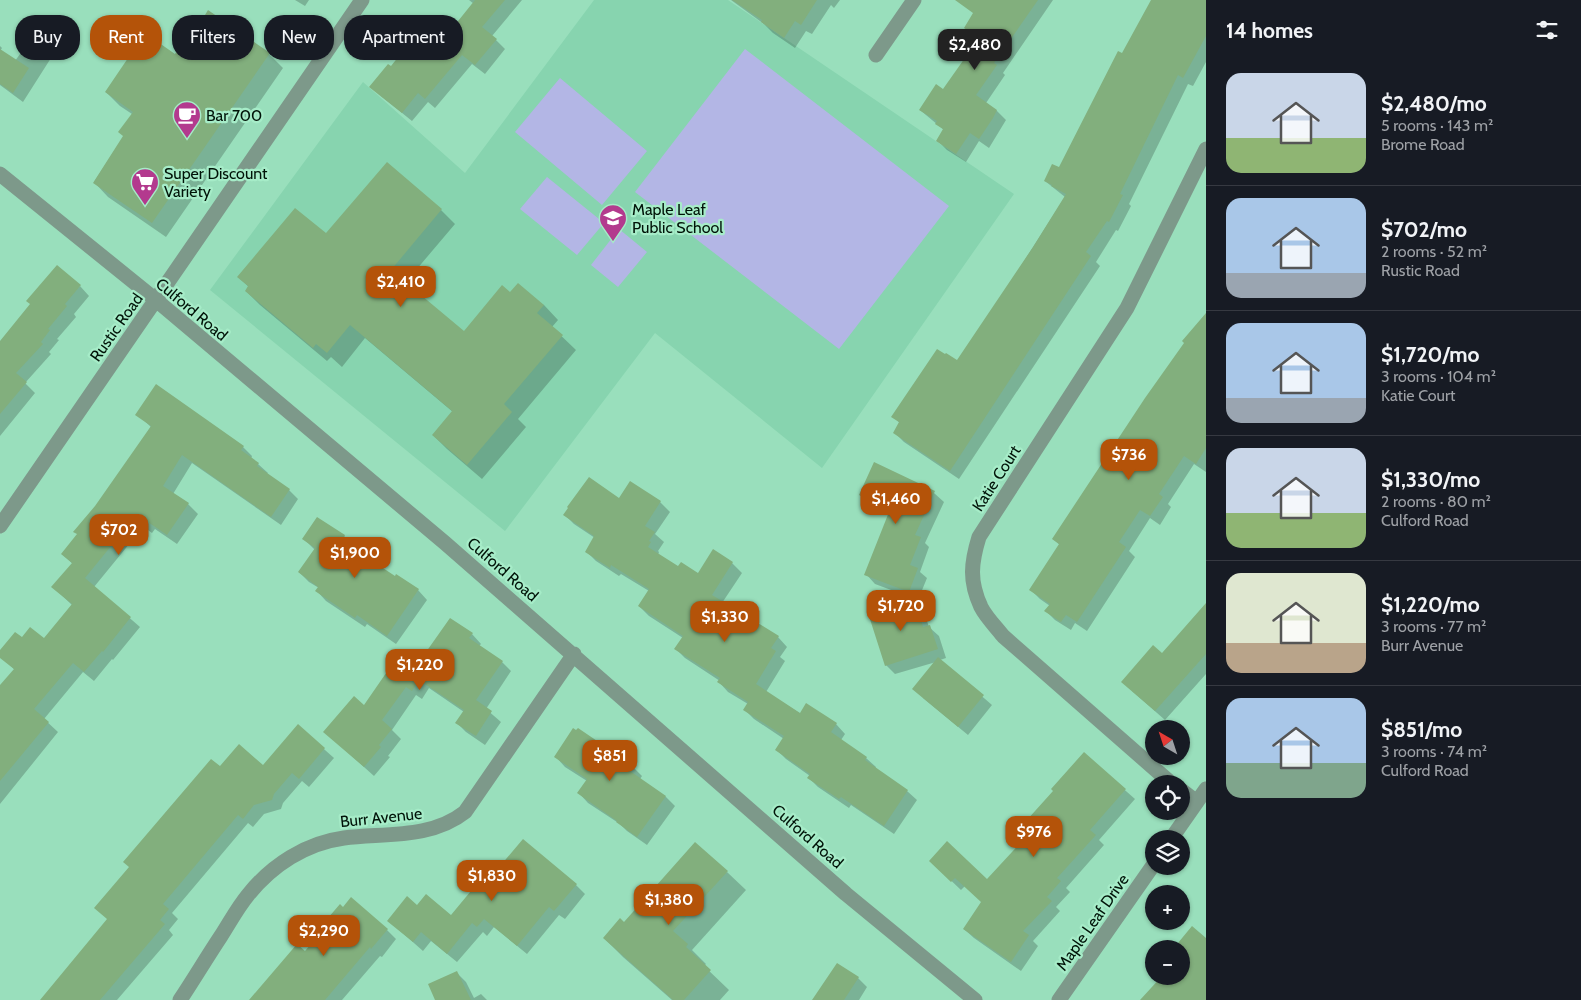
<!DOCTYPE html>
<meta charset="utf-8">
<style>
:root{--surface:#171b24;--page:#20242c;--text:#f1f3f6;--muted:#9ea1a6;--line:#363941;--accent:#b45309}
body{margin:0;font-family:Cabin,sans-serif;background:var(--page);color:var(--text);height:100vh;display:flex;flex-direction:column;font-size:19px;white-space:nowrap}
*{box-sizing:border-box;margin:0}
p{font-size:16px;color:var(--muted)}
.icon{flex:none;width:28px;height:28px;fill:none;stroke:currentColor;stroke-width:2;stroke-linecap:round;stroke-linejoin:round}
.map{position:relative;flex:1;overflow:hidden}
.sheet{display:flex;flex-direction:column;background:var(--surface);width:375px}
.sheet>*{flex:none}
.top-card{position:absolute;left:15px;top:15px;width:475px;height:45px;display:flex;gap:10px}
.needle{width:32px;rotate:321deg}
.fabs{position:absolute;left:1145px;top:720px;display:grid;gap:10px}
.fabs a{display:grid;place-items:center;width:45px;height:45px;border-radius:50%;background:var(--surface);box-shadow:0 1px 4px #0004;font-size:25px}
.price{position:absolute;translate:-50% -42px;padding:0 11px;border-radius:10px;background:var(--accent);color:#fff;font-size:16px;line-height:32px;filter:drop-shadow(0 1px 2px #0008)}
.price::after{content:'';position:absolute;left:50%;top:30px;width:15px;height:11px;margin-left:-8px;background:inherit;clip-path:polygon(0 0,100% 0,50% 100%)}
.price.current{background:#222;color:#fff}
ul{padding:0;list-style:none}
li{display:flex;align-items:center;gap:15px;height:125px;padding:0 20px}
li+li{border-top:1px solid var(--line)}
li span{display:grid;place-items:center;flex:none;width:140px;height:100px;border-radius:15px;color:#555}
li>.icon{margin-inline-start:auto}
span .icon{width:60px;height:60px;fill:#fffc;stroke-width:1}
li b{font-size:21px}
h2{display:flex;justify-content:space-between;align-items:center;height:60px;padding:0 20px;font-size:21px}
.chip{padding:0 18px;border-radius:20px;background:var(--surface);box-shadow:0 1px 4px #0004;font-size:18px;line-height:45px}
.chip.current{background:var(--accent);color:#fff}
main{display:flex;flex:1;min-height:0}
.map>svg:first-child{display:block}
.built{fill:#87d4af}
.green{fill:#b3b6e5}
.shadow{fill:#0003}
.building{fill:#82af7d}
.lines{fill:none;stroke-linecap:round;stroke-linejoin:round}
.minor{stroke:#7d998a;stroke-width:15}
.labels{text-anchor:middle;stroke-width:4.5;stroke-linejoin:round;paint-order:stroke}
.poi-label{font-size:16px;fill:#001308;stroke:#a6ecc8;text-anchor:start}
.street-label{font-size:16px;fill:#001308;stroke:#a6ecc8}
</style>
<main>
<div class="map">
<svg width="1206" height="1000" viewBox="0 0 1206 1000">
<rect width="100%" height="100%" fill="#99dfbc"/>
<path class="built" d="M594,0H728L1014,194L822,468L655,333L505,531L210,290L363,82L465,173Z"/>
<path class="green" d="M745,49L949,206L839,349L635,192Z
M560,78L647,151L602,205L515,132Z
M547,177L604,223L577,255L520,209Z
M619,229L647,252L618,287L591,265Z"/>
<path class="shadow" d="M295,0H309L305,6Z
M469,0H522L492,36L505,49L485,74L472,64L435,108L428,102L412,121L381,96L391,67L442,43L474,4Z
M731,0H840L834,8L831,5L812,34L806,31L795,48L773,33L764,24Z
M976,0H1053L1003,73L1005,75L986,103L997,111L1006,120L989,148L979,141L966,162L947,150L937,140L944,130L920,110L944,91L979,40L965,27L974,14Z
M1164,0H1206V62L1193,86L1188,84L1129,204L1131,206L1118,231L1116,230L1096,262L1100,266L959,479L904,442L894,432L900,423L893,417L958,362L996,305L1065,197L1045,181L1060,169L1122,55Z
M30,40L42,48L51,58L23,102L0,85V46L2,48L0,51L15,61Z
M269,54L283,68L166,237L108,197L94,182L124,136L132,114L120,106L106,92Z
M441,210L455,224L405,283L464,333L510,294L544,305L558,320L552,327L576,350L518,419L526,427L482,479L447,449L433,435L453,412L365,338L342,367L331,357L327,361L260,305L246,291L249,287L238,277L326,235Z
M80,286L89,296L74,314L76,317L57,339L59,340L49,352L51,354L25,383L35,393L0,436V343Z
M1206,315V472L1194,464L1168,504L1171,507L1160,525L1150,518L1129,551L1135,557L1087,631L1075,623L1071,630L1055,620L1046,611L1050,606L1040,599L1031,590L1060,545L1053,539Z
M137,414L243,447L252,456L251,459L258,464L268,473L267,474L289,490L298,499L281,525L192,463L173,494L188,504L198,514L177,544L155,529L152,533L148,530L144,536L139,532L94,587L140,627L113,660L112,659L94,681L83,672L44,719L58,732L0,804V687L15,670L0,656V652L22,639L44,640L72,605L53,587L73,564L62,554L78,535L151,427Z
M875,464L934,493L944,502L925,543L929,547L920,572L927,578L918,600L875,584L866,574L889,514L870,504L860,495Z
M620,500L660,502L670,512L655,534L664,542L658,551L659,552L658,555L679,568L698,575L713,551L732,563L742,573L722,603L778,637L787,647L780,657L785,661L766,692L801,714L836,724L845,734L841,740L866,758L876,767L875,769L907,791L917,800L894,834L851,805L849,808L818,787L809,778L810,776L786,759L777,750L784,739L754,719L745,710L748,704L728,692L719,682L720,681L685,658L676,649L683,638L649,616L639,606L649,591L621,574L619,576L596,561L586,551L595,538L574,524L565,515Z
M317,518L344,536L354,546L352,549L395,578L418,590L427,600L396,644L367,624L365,627L326,601L317,591L319,588L309,582L299,572L315,550L304,539Z
M914,599L923,609L929,627L939,636L946,658L940,660L992,705L968,735L923,698L936,662L895,674L886,665Z
M1206,605V674L1165,720L1132,691L1162,654Z
M472,634L481,644L479,646L502,662L511,671L486,709L501,722L485,745L466,732L457,723L464,712L429,688L422,699L416,695L392,730L401,739L388,756L390,757L374,776L325,732L364,706L420,664Z
M298,726L334,758L309,787L302,781L283,803L281,809L264,814L253,827L248,823L172,913L178,919L169,930L173,935L117,1000H42L108,920L220,768L264,766Z
M1084,754L1135,799L1099,840L1104,845L1066,888L1070,892L1056,907L1060,911L1033,941L1038,946L1021,971L974,938L964,929L983,902L965,886L961,890L940,870L987,881L1026,839L1055,791Z
M556,757L633,767L642,776L640,779L666,797L675,806L647,845L627,831L620,824L588,803L579,793L587,781L565,767Z
M727,872L746,890L692,950L706,964L704,966L729,990L720,1000H672L623,957L604,938Z
M490,880L576,885L585,894L565,919L559,915L527,954L494,927L487,936L483,932L457,962L431,941L423,951L389,921L417,906L451,917Z
M387,930L396,939L382,957L380,956L342,1000H251L305,952Z
M456,972L466,982L474,998L481,994L487,1000H436Z
M858,978L867,987L859,1000H815Z"/>
<path class="building" d="M475,0H505L482,27L497,39L475,65L462,55L425,99L418,93L402,113L369,87L388,64L391,66L423,26L442,41Z
M732,0H817L801,25L795,21L784,38L761,22L762,20Z
M955,0H1038L994,63L997,65L976,95L997,110L993,118L979,139L970,133L956,154L936,141L943,129L935,124L937,121L919,110L936,84L943,89L979,38L964,28L973,13Z
M1151,0H1206V36L1183,78L1178,75L1120,194L1123,195L1109,222L1107,221L1086,252L1091,256L950,471L893,433L899,422L891,417L937,349L945,354L946,353L957,360L1033,247L1066,194L1051,186L1052,185L1044,181L1052,164L1059,167L1118,51L1122,53Z
M208,10L270,53L152,223L93,183L123,136L118,132L133,112L105,92L145,33L175,54L196,23L199,25Z
M0,49L29,68L13,93L0,84Z
M387,162L442,209L391,270L464,331L502,285L510,292L518,283L544,305L537,313L563,335L504,404L512,412L467,465L432,435L452,411L350,325L327,353L316,344L313,348L245,291L248,286L237,277L295,208L326,233Z
M57,265L81,285L65,304L67,306L48,329L50,330L41,342L43,344L16,373L27,382L0,414V341L30,304L26,301Z
M1206,313V448L1196,464L1184,456L1159,494L1163,497L1150,516L1140,510L1119,542L1126,547L1077,622L1066,615L1061,622L1044,611L1050,604L1029,590L1059,544L1052,539L1145,398L1184,343L1182,341Z
M156,384L244,446L241,450L259,463L257,466L290,489L271,517L182,455L163,486L189,503L167,535L145,520L142,525L138,522L134,527L129,524L85,578L131,617L103,652L102,651L84,672L73,663L34,709L49,722L0,781V685L14,669L0,658V650L15,632L22,637L30,627L44,638L72,604L51,587L72,563L61,554L77,534L73,532L95,506L151,426L135,415Z
M874,462L935,491L915,535L921,537L910,565L918,568L909,592L864,575L889,512L883,509L884,507L859,495Z
M589,477L619,498L630,481L661,501L645,526L655,532L649,541L651,542L648,547L678,566L681,562L698,573L713,549L733,562L712,595L779,636L771,648L776,651L756,684L800,713L806,703L837,723L831,732L867,757L865,760L908,790L884,826L841,797L839,799L807,778L810,774L775,750L784,736L743,710L748,702L717,682L720,678L674,649L683,636L638,606L649,589L611,565L610,568L585,552L594,536L563,515L568,508L567,507Z
M317,517L345,535L342,541L395,576L396,574L419,589L387,636L357,615L355,618L315,591L318,587L298,572L315,548L302,539Z
M914,598L923,627L930,625L938,649L885,666L868,613Z
M1206,603V654L1155,711L1121,682L1153,645L1162,653Z
M450,618L473,633L469,638L503,661L476,700L492,711L476,736L455,723L464,710L419,680L412,691L406,687L382,720L392,729L379,745L381,747L364,767L323,732L354,696L364,705L402,650L419,662Z
M938,657L984,695L958,727L912,689Z
M298,724L325,748L299,779L292,773L274,794L272,800L254,805L243,819L238,815L163,904L169,909L160,920L165,924L100,1000H40L107,919L94,908L129,867L123,862L211,759L220,766L239,744L263,765Z
M573,728L576,730L578,728L634,766L630,771L666,796L637,837L616,822L617,821L577,793L587,779L554,757Z
M1084,752L1126,789L1090,830L1096,835L1057,878L1061,881L1047,897L1052,901L1023,931L1029,935L1011,962L963,929L981,902L955,878L951,882L929,861L947,841L987,879L1025,838L1017,831L1053,791L1051,789Z
M523,839L577,884L554,911L549,907L517,946L484,919L477,927L472,923L447,954L421,932L413,942L387,921L407,896L417,905L426,894L451,915L485,874L490,878Z
M695,842L728,871L673,931L688,944L686,947L711,970L684,1000H673L603,938L620,918L624,922Z
M351,897L388,929L371,949L370,947L325,1000H249L297,944L305,951L331,920L328,918L340,904L343,907Z
M1192,926L1206,938V1000H1140L1162,976H1181V949H1173Z
M837,963L859,977L844,1000H812Z
M457,971L471,1000H435L428,984Z"/>
<g class="lines">
<path class="minor" d="M876,55L914,0
M0,174L156,300L445,543L846,894L975,1000
M0,526L362,0
M1172,784L1003,636C996,627 986,617 981,607C969,581 971,563 979,537L1127,308L1206,149
M1181,790L1197,802
M1171,839L1206,789
M180,1000C194,979 207,957 221,936C230,922 238,907 248,895C272,865 306,843 344,838C384,833 431,839 465,812L574,654
M1059,1000L1154,864"/>
</g>
<defs>
<g id="cafe-pin" transform="scale(1.4375)"><path d="M0 17L-7.5 6A9.5 9.5 0 1 1 7.5 6Z" fill="#b33a8e" stroke="#a6ecc8"/><path d="M-5.5-4.5H6V0H3Q3 3.5 0 3.5H-2.5Q-5.5 3.5-5.5 0ZM3-3.2v2h1.7v-2ZM-6 4.5H4V6H-6Z" fill="#fff"/></g>
<g id="supermarket-pin" transform="scale(1.4375)"><path d="M0 17L-7.5 6A9.5 9.5 0 1 1 7.5 6Z" fill="#b33a8e" stroke="#a6ecc8"/><path d="M-6-5.5h2.5l.6 2H6L4.5 2H-2.5L-4.4-4H-6ZM-1.5 3.2a1.3 1.3 0 1 0 .1 0ZM3 3.2a1.3 1.3 0 1 0 .1 0Z" fill="#fff"/></g>
<g id="school-pin" transform="scale(1.4375)"><path d="M0 17L-7.5 6A9.5 9.5 0 1 1 7.5 6Z" fill="#b33a8e" stroke="#a6ecc8"/><path d="M0-5L7-2L0 1L-7-2ZM-4 1L0 2.5L4 1V4Q0 6-4 4Z" fill="#fff"/></g>
</defs>
<g fill-rule="evenodd">
<use href="#cafe-pin" x="187" y="115"/>
<use href="#supermarket-pin" x="145" y="182"/>
<use href="#school-pin" x="613" y="218"/>
</g>
<g class="labels">
<g class="poi-label">
<text x="206" y="121">Bar 700</text>
<text x="164" y="179">Super Discount<tspan x="164" dy="18">Variety</tspan></text>
<text x="632" y="215">Maple Leaf<tspan x="632" dy="18">Public School</tspan></text>
</g>
<g class="street-label">
<text transform="translate(192 309) rotate(40)" y="6">Culford Road</text>
<text transform="translate(116 327) rotate(-55)" y="6">Rustic Road</text>
<text transform="translate(996 478) rotate(-57)" y="6">Katie Court</text>
<text transform="translate(503 569) rotate(41)" y="6">Culford Road</text>
<text transform="translate(381 817) rotate(-6)" y="6">Burr Avenue</text>
<text transform="translate(808 836) rotate(41)" y="6">Culford Road</text>
<text transform="translate(1092 922) rotate(-55)" y="6">Maple Leaf Drive</text>
</g>
</g>
</svg>
<div class="fabs">
<a><svg class="needle" viewBox="-14 -14 28 28"><path d="M0-13l5 13h-10z" fill="#e53935"/><path d="M0 13l5-13h-10z" fill="#9ea1a6"/></svg></a>
<a><svg class="icon" aria-label="locate" viewBox="0 0 24 24"><circle cx="12" cy="12" r="6"/><path d="M12 2v4M12 18v4M2 12h4M18 12h4"/></svg></a>
<a><svg class="icon" aria-label="layers" viewBox="0 0 24 24"><path d="M12 4l9 5-9 5-9-5zM3 14l9 5 9-5"/></svg></a>
<a>+</a>
<a>−</a>
</div>
<b class="price current" style="left:975px;top:71px">$2,480</b>
<b class="price" style="left:401px;top:308px">$2,410</b>
<b class="price" style="left:1129px;top:481px">$736</b>
<b class="price" style="left:896px;top:525px">$1,460</b>
<b class="price" style="left:119px;top:556px">$702</b>
<b class="price" style="left:355px;top:579px">$1,900</b>
<b class="price" style="left:901px;top:632px">$1,720</b>
<b class="price" style="left:725px;top:643px">$1,330</b>
<b class="price" style="left:420px;top:691px">$1,220</b>
<b class="price" style="left:610px;top:782px">$851</b>
<b class="price" style="left:1034px;top:858px">$976</b>
<b class="price" style="left:492px;top:902px">$1,830</b>
<b class="price" style="left:669px;top:926px">$1,380</b>
<b class="price" style="left:324px;top:957px">$2,290</b>
<div class="top-card">
<a class="chip">Buy</a>
<a class="chip current">Rent</a>
<a class="chip">Filters</a>
<a class="chip">New</a>
<a class="chip">Apartment</a>
</div>
</div>
<section class="sheet">
<h2>14 homes<svg class="icon" aria-label="filters" viewBox="0 0 24 24"><path d="M4 7h16M4 17h16"/><circle cx="9" cy="7" r="2"/><circle cx="15" cy="17" r="2"/></svg></h2>
<ul>
<li><span style="background:linear-gradient(#c9d6e8 65%,#8fb573 0)"><svg class="icon" aria-label="home" viewBox="0 0 24 24"><path d="M3 11l9-7 9 7M6 9v11h12V9"/></svg></span><div><b>$2,480/mo</b><p>5 rooms · 143 m²</p><p>Brome Road</p></div></li>
<li><span style="background:linear-gradient(#a9c7e8 75%,#9aa5b1 0)"><svg class="icon" aria-label="home" viewBox="0 0 24 24"><path d="M3 11l9-7 9 7M6 9v11h12V9"/></svg></span><div><b>$702/mo</b><p>2 rooms · 52 m²</p><p>Rustic Road</p></div></li>
<li><span style="background:linear-gradient(#a9c7e8 75%,#9aa5b1 0)"><svg class="icon" aria-label="home" viewBox="0 0 24 24"><path d="M3 11l9-7 9 7M6 9v11h12V9"/></svg></span><div><b>$1,720/mo</b><p>3 rooms · 104 m²</p><p>Katie Court</p></div></li>
<li><span style="background:linear-gradient(#c9d6e8 65%,#8fb573 0)"><svg class="icon" aria-label="home" viewBox="0 0 24 24"><path d="M3 11l9-7 9 7M6 9v11h12V9"/></svg></span><div><b>$1,330/mo</b><p>2 rooms · 80 m²</p><p>Culford Road</p></div></li>
<li><span style="background:linear-gradient(#dfe7d0 70%,#b9a48a 0)"><svg class="icon" aria-label="home" viewBox="0 0 24 24"><path d="M3 11l9-7 9 7M6 9v11h12V9"/></svg></span><div><b>$1,220/mo</b><p>3 rooms · 77 m²</p><p>Burr Avenue</p></div></li>
<li><span style="background:linear-gradient(#a9c7e8 65%,#7fa58c 0)"><svg class="icon" aria-label="home" viewBox="0 0 24 24"><path d="M3 11l9-7 9 7M6 9v11h12V9"/></svg></span><div><b>$851/mo</b><p>3 rooms · 74 m²</p><p>Culford Road</p></div></li>
</ul>
</section>
</main>
